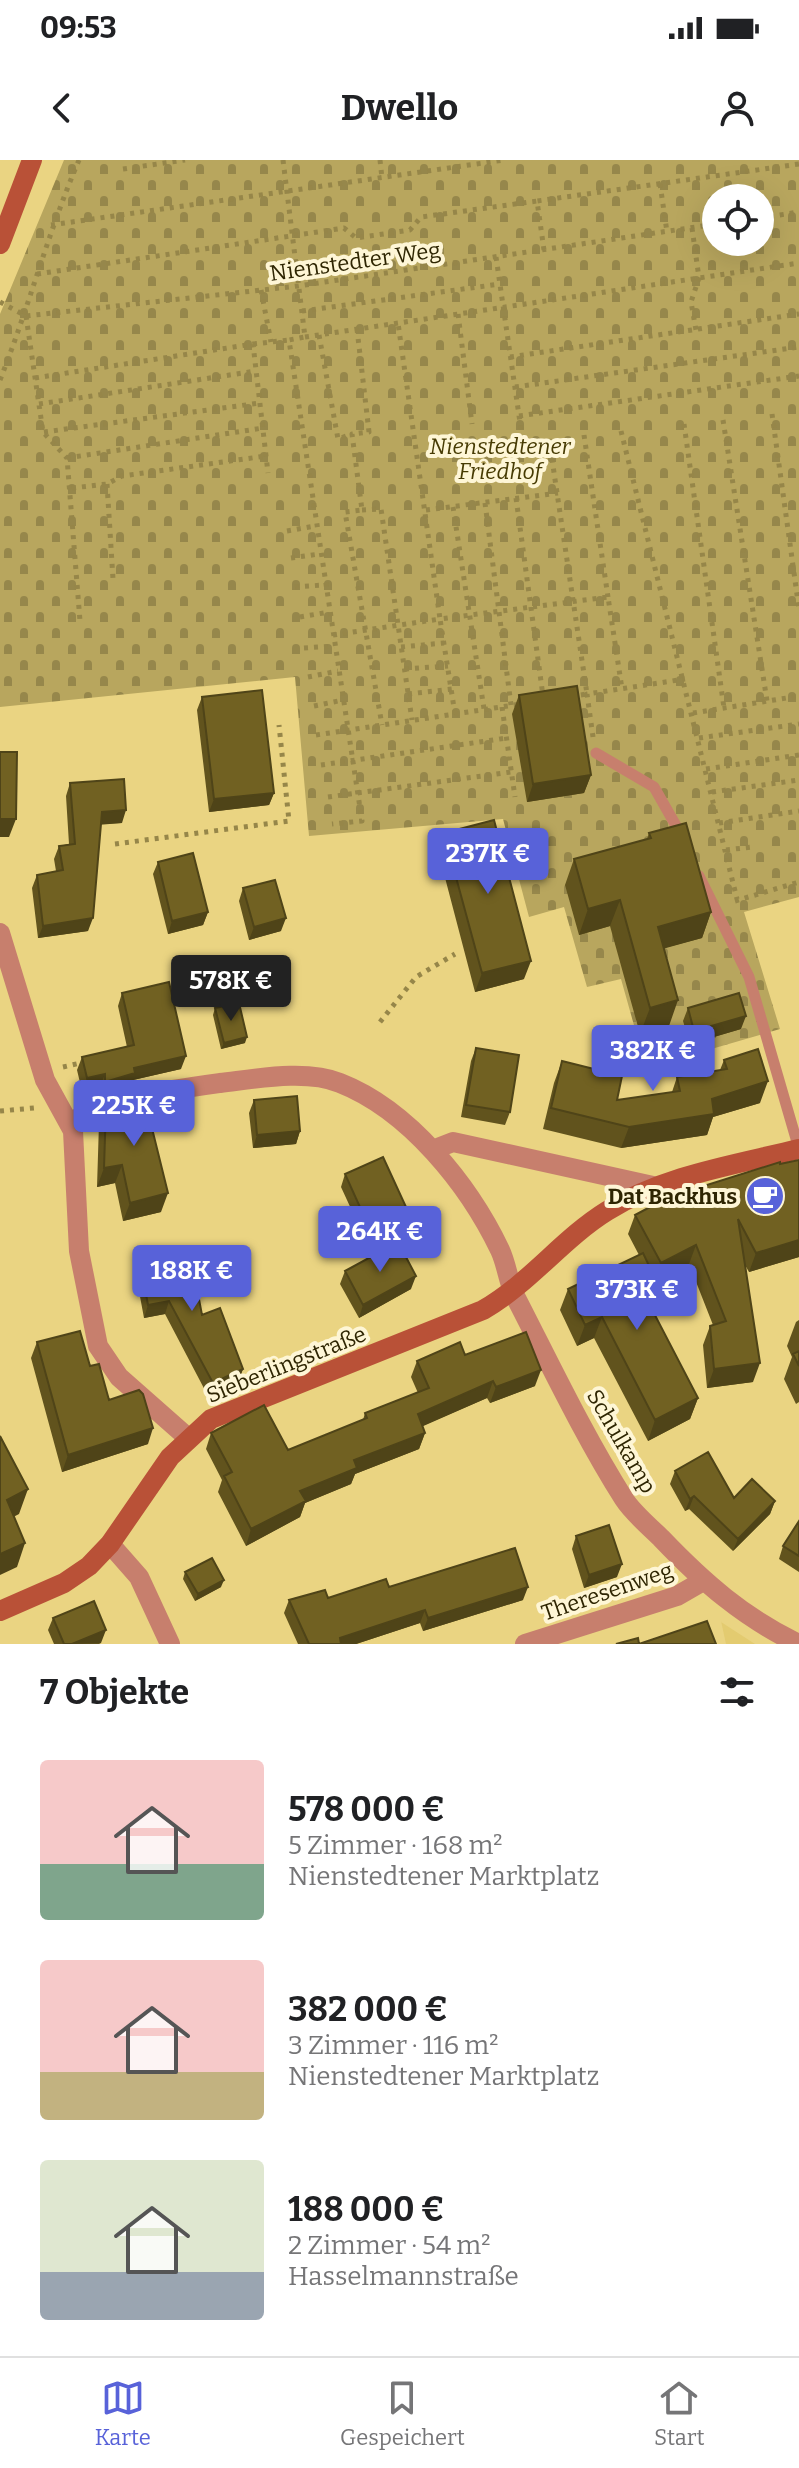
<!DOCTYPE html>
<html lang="de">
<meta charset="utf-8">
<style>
:root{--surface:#fff;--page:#f2f2f2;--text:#202124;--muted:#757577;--line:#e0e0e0;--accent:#5862d9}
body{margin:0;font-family:Bitter,serif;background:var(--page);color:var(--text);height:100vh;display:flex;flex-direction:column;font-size:30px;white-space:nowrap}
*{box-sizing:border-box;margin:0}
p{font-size:26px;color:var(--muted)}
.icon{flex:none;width:44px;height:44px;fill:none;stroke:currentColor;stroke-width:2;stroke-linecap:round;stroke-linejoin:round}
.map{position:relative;height:1484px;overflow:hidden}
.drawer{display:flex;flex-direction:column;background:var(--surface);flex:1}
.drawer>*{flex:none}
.tools{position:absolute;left:702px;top:24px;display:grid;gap:16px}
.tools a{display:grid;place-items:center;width:72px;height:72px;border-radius:50%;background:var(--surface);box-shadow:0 8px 32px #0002;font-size:40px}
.price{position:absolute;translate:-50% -68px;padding:0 18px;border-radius:8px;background:var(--accent);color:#fff;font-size:26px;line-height:52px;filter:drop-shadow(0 2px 4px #0008)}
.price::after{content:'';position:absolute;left:50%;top:48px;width:24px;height:18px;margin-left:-12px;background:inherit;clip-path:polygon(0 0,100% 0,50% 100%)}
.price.on{background:#222;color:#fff}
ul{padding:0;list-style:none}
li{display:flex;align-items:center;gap:24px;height:200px;padding:0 40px}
li span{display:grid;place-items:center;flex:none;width:224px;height:160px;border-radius:8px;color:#555}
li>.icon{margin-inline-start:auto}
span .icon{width:96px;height:96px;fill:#fffc;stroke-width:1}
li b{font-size:34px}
h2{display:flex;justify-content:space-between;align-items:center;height:96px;padding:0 40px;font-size:34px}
.status{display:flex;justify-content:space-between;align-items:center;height:56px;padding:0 40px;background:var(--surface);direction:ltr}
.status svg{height:22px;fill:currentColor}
header{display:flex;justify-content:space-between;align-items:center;height:104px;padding:0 40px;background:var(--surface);font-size:36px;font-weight:700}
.tab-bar{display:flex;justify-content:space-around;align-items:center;height:112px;border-top:2px solid var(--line);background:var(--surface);font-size:22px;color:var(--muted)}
.tab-bar a{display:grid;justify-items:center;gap:4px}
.tab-bar .on{color:var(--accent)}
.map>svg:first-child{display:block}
.built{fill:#e3cb70}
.cemetery{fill:url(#cemetery-stones);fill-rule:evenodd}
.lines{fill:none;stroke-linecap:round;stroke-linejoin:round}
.path{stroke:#968649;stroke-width:5;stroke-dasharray:4 6;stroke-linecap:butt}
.lane{stroke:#c77f6d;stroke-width:11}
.street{stroke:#c77f6d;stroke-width:20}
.secondary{stroke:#b95137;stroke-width:20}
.wall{fill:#61531d}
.shaded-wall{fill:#4f4418}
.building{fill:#716122;stroke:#4f4418;stroke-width:2}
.labels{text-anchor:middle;stroke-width:8;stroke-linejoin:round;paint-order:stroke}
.street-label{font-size:22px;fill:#2e2502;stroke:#fef6d6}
.park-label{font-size:22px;font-style:italic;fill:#473b03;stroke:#fef6d6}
.poi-label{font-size:22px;font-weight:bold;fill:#2e2502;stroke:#fef6d6;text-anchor:end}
</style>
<div class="status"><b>09:53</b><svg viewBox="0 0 49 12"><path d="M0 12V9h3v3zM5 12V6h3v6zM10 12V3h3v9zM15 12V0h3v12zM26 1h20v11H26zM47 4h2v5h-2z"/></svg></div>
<header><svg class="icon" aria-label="back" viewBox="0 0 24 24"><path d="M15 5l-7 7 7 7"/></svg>Dwello<svg class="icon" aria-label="person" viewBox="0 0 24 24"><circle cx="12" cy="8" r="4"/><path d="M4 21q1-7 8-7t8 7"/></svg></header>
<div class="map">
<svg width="799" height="1484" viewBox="0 0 799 1484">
<defs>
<pattern id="cemetery-stones" width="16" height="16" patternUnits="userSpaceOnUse" patternTransform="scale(2)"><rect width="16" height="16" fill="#b8a65e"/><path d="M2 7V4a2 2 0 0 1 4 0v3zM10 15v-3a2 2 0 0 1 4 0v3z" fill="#96874b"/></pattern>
</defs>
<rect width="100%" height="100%" fill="#ead482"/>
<path class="built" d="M721,1461V1462L755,1484H726Z"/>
<path class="cemetery" d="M64,0H799V737L744,752L780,869L646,908L621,819L587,827L564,747L529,757L503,659L309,676L295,517L0,547V154ZM716,38H760V82H716Z"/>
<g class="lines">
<path class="path" d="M283,0L305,177L289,180L362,661L332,664
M380,0L382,18
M123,9L185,0
M660,24L667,72
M760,58L799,52
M51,65L504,0
M692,68L699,118L691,142L696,170
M544,90L537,41L799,4
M496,97L523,283
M37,114L344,68L356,78L410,70L421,57L537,41
M261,130L271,182
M0,142L26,156L298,126L716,64
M302,151L500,124
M458,154L472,264
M26,156L43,272L67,298L80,461
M357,169L369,272L352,274L362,350L345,352L382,565
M319,175L338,279L352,274
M305,177L799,103
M253,184L289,180
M510,197L799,154
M35,218L253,184L268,313
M0,220C29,147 48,72 79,0
M515,227L799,187
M39,244L256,211
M772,254L799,449
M519,256L799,216
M723,260L767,541
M684,264L724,548
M621,271L737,739
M44,272L260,243
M584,275L608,437
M549,279L587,534L574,536
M67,298L263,268
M107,324L113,419
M72,328L107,324L122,316L266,296
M516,338L543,536
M485,343L511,545
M453,347L484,549
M362,350L381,349L412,560
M426,350L558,333
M287,371L315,366
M291,398L319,394
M295,427L324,425
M300,457L329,452
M333,475L440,459L398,163
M401,487L444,483
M304,488L334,486
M405,509L448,506
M308,517L338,511
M408,534L452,529
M314,546L343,540
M502,547L515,637
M693,553L799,536
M455,554L440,459L608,437L622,529
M316,575L521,544
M593,577L587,534L685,519
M699,578L799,564
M321,605L507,578
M706,609L799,595
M712,632L799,620
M328,637L511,612
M719,663L799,651
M115,684L289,661L279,565
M726,690L752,687
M735,741L799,722
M380,862L416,817L455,794
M63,907L85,902
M0,951L34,948"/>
<path class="lane" d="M596,593L654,627L683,678
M699,716L749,817L799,989"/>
<path class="street" d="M0,773L45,920L73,971L79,1091L98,1186L119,1217L187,1277
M69,963C115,937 168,930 220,923C255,919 306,909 340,923C409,950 469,1025 500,1090C507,1105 508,1121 515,1136C549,1202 584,1276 624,1339C633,1353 649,1366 661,1378C703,1422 744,1458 799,1484
M435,989L453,982L653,1026
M110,1384L139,1417L170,1484
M525,1484L677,1436L703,1421"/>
<path class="secondary" d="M0,84L32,0
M0,1451L64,1423L89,1406L110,1384L170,1297L211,1259L483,1150C530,1123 562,1079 607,1051C665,1015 734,1005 799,989"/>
</g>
<path class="wall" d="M519,535L591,615L584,633L527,642L512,554Z
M202,537L274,633L269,645L209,652L197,550Z
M70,623L122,663L101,664L88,771L38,778L32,728L37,715L56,711L54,699L59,686L69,684L66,636Z
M444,673L524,819L475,832L438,691Z
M649,673L711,752L702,778L664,788L669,866L640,874L610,766L579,775L565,725L574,699L647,679Z
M158,702L208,752L203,765L168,774L153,714Z
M243,728L281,771L249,780L239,741Z
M122,833L181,909L133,920L130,925L100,935V927L82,931L77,910L82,897L127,887L118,846Z
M215,848L245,883L221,889L213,855Z
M688,848L741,869L690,884L683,861Z
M476,888L510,952L505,965L461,957L471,901Z
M724,900L760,943L713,957L707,975L621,988L543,969L554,923L562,901L617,940L672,932L677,917L720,910Z
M254,940L300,971L296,984L253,988L249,953Z
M106,945L161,1052L123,1061L115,1023L97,1027L99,963Z
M799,1000V1097L749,1112L745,1105L753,1222L707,1228L703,1185L710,1166L713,1165L689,1104L656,1121L652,1150L698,1238L690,1259L648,1281L594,1178L577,1186L560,1150L568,1129L639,1095L628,1074L635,1055L780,1004Z
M345,1014L401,1060L364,1077L341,1027Z
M140,1102L202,1155L243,1209L238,1222L208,1236L165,1154L144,1158L136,1115Z
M345,1111L411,1129L359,1158L340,1124Z
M799,1160V1242L796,1244L784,1219L792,1197L787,1186L796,1162Z
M37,1182L90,1206L109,1240L148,1284L62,1312L31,1198Z
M465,1195L535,1226L490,1243L487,1238L422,1266L425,1273L419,1289L355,1314L351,1324L305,1343L300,1357L246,1386L218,1332L222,1320L206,1289L211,1273L288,1290L363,1260L365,1253L418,1233L411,1217L417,1201Z
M675,1311L734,1338L775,1341L770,1354L733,1391L689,1349L685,1351L670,1324Z
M799,1361V1412L779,1399L783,1386Z
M576,1376L617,1417L584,1428L572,1389Z
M185,1412L221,1427L195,1441L183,1419Z
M389,1427L523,1440L423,1471L420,1463L356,1484H298L284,1453L289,1440L328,1438Z
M53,1458L101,1483L99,1484H54L48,1470Z"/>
<path class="shaded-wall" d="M591,615L584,633L527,642L533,624Z
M274,633L269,645L209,652L214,639Z
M126,650L122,663L97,665L102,652Z
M0,659H16L9,677H0Z
M620,740L610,766L579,775L588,749Z
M208,752L203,765L168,774L172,761Z
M711,752L702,778L648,793L658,767Z
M93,758L88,771L38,778L43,766Z
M286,758L281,771L249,780L254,767Z
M531,801L524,819L475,832L482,813Z
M678,840L669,866L640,874L650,848Z
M746,856L741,869L690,884L694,871Z
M247,877L245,883L221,889L224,883Z
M186,896L181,909L133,920L130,925L100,935L105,922L134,908Z
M105,914L100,927L82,931L87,918Z
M768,921L760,943L713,957L707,975L621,988L629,967Z
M300,971L296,984L253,988L257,975Z
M122,1005L115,1023L97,1027L104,1008Z
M168,1033L161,1052L123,1061L130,1043Z
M406,1047L401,1060L364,1077L368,1065Z
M799,1080V1097L749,1112L756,1093Z
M696,1085L689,1104L654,1122L661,1103Z
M416,1116L411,1129L359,1158L363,1145Z
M660,1129L652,1150L645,1136Z
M169,1141L165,1154L144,1158L148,1145Z
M602,1157L594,1178L577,1186L585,1165Z
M760,1203L753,1222L707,1228L714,1209Z
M243,1209L238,1222L208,1236L213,1223Z
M541,1210L535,1226L490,1243L496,1227Z
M493,1221L487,1238L412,1271L418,1254Z
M698,1238L690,1259L648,1281L655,1260Z
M153,1268L148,1284L62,1312L68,1295Z
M425,1273L419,1289L355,1314L351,1324L305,1343L300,1357L246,1386L251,1369L300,1331L354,1300Z
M28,1329L19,1354L0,1364L7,1340Z
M694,1336L689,1349L685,1351L690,1339Z
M775,1341L770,1354L733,1391L738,1379Z
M25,1383L17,1407L0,1415V1394Z
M622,1404L617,1417L584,1428L589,1415Z
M224,1420L221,1427L195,1441L198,1434Z
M528,1427L523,1440L423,1471L428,1458Z
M425,1450L420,1463L356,1484H337L340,1478Z
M106,1470L101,1483L72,1484Z"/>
<path class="building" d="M577,526L591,615L533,624L519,535Z
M262,530L274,633L214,639L202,537Z
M0,592H17L16,659H0Z
M124,619L126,650L102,652L93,758L43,766L37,715L63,710L59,686L75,684L70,623Z
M494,660L531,801L482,813L444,673Z
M686,663L711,752L658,767L678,840L650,848L620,740L588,749L574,699L651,678L649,673Z
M193,693L208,752L172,761L158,702Z
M275,720L286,758L254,767L243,728Z
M169,822L186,896L134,908L135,913L105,922V914L87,918L82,897L134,885L122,833Z
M739,833L746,856L694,871L688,848Z
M239,843L247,877L224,883L215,848Z
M476,888L519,895L510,952L466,945Z
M758,889L768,921L712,939L714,954L629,967L551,948L562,901L622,916L617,940L680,931L677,917L727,909L724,900Z
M143,932L168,1033L130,1043L122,1005L104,1008L106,945Z
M297,936L300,971L257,975L254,940Z
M383,997L406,1047L368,1065L345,1014Z
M799,1000V1080L756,1093L738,1059L760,1203L714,1209L710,1166L726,1161L696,1085L661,1103L635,1055L669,1037L780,1002V1004Z
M398,1082L416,1116L363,1145L345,1111Z
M190,1092L202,1155L220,1148L243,1209L213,1223L169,1141L148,1145L140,1102Z
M643,1093L660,1129L645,1136L698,1238L655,1260L602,1157L585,1165L568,1129Z
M80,1171L90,1206L99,1204L109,1240L139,1230L143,1234L153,1268L68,1295L37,1182Z
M526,1172L541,1210L496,1227L493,1221L418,1254L425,1273L354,1300L357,1308L300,1331L306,1341L251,1369L224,1316L232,1312L211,1273L264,1245L288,1290L367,1258L365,1253L429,1228L417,1201L460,1182L465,1195Z
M799,1191V1206L793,1194Z
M0,1276L28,1329L7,1340L25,1383L0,1394Z
M708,1292L734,1338L752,1319L775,1341L738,1379L694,1336L690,1339L675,1311Z
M799,1361V1396L783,1386Z
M609,1365L622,1404L589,1415L576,1376Z
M515,1388L528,1427L428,1458L425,1450L340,1478L341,1484H309L289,1440L325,1430L328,1438L386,1419L389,1427Z
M212,1398L224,1420L198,1434L185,1412Z
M94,1441L106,1470L72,1484H64L53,1458Z
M707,1461L716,1484H616L638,1478L639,1484Z"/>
<defs>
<g id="cafe-disc" transform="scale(2)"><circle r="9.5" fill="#5862d9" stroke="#fef6d6"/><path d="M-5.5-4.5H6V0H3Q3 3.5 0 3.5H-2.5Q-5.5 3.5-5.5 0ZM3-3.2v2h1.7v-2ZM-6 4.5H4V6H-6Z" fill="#fff"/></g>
</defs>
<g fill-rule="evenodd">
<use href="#cafe-disc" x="765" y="1036"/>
</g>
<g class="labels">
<g class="street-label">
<text transform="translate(355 101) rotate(-8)" y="8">Nienstedter Weg</text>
<text transform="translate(286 1204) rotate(-22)" y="8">Sieberlingstraße</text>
<text transform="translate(622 1281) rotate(60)" y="8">Schulkamp</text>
<text transform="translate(607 1431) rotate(-19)" y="8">Theresenweg</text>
</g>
<g class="park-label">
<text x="500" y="294">Nienstedtener<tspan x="500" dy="25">Friedhof</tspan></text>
</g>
<g class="poi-label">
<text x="737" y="1044">Dat Backhus</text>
</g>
</g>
</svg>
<div class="tools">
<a><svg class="icon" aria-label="locate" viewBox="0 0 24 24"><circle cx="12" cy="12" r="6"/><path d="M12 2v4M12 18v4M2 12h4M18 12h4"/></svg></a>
</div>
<b class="price" style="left:488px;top:736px">237K €</b>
<b class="price on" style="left:231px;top:863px">578K €</b>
<b class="price" style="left:653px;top:933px">382K €</b>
<b class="price" style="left:134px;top:988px">225K €</b>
<b class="price" style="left:380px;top:1114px">264K €</b>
<b class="price" style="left:192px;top:1153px">188K €</b>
<b class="price" style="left:637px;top:1172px">373K €</b>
</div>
<section class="drawer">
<h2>7 Objekte<svg class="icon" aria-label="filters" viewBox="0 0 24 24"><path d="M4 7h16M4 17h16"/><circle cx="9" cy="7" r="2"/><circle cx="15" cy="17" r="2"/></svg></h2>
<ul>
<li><span style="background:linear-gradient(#f6c9c9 65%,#7fa58c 0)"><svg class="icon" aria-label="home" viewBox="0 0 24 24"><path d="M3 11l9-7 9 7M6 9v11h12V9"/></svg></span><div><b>578 000 €</b><p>5 Zimmer · 168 m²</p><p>Nienstedtener Marktplatz</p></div></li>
<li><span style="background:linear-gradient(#f6c9c9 70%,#c2b280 0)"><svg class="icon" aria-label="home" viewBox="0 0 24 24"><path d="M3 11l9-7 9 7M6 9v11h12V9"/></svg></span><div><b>382 000 €</b><p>3 Zimmer · 116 m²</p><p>Nienstedtener Marktplatz</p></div></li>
<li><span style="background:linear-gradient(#dfe7d0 70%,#9aa5b1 0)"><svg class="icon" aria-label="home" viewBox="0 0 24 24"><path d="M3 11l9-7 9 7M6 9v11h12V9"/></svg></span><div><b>188 000 €</b><p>2 Zimmer · 54 m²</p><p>Hasselmannstraße</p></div></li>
</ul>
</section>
<nav class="tab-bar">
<a class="on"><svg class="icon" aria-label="map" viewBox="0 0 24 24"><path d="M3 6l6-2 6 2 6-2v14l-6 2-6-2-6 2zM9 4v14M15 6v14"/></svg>Karte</a>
<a><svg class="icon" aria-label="saved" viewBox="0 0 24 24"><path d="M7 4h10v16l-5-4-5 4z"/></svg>Gespeichert</a>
<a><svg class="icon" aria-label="home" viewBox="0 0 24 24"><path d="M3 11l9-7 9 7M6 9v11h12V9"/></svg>Start</a>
</nav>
